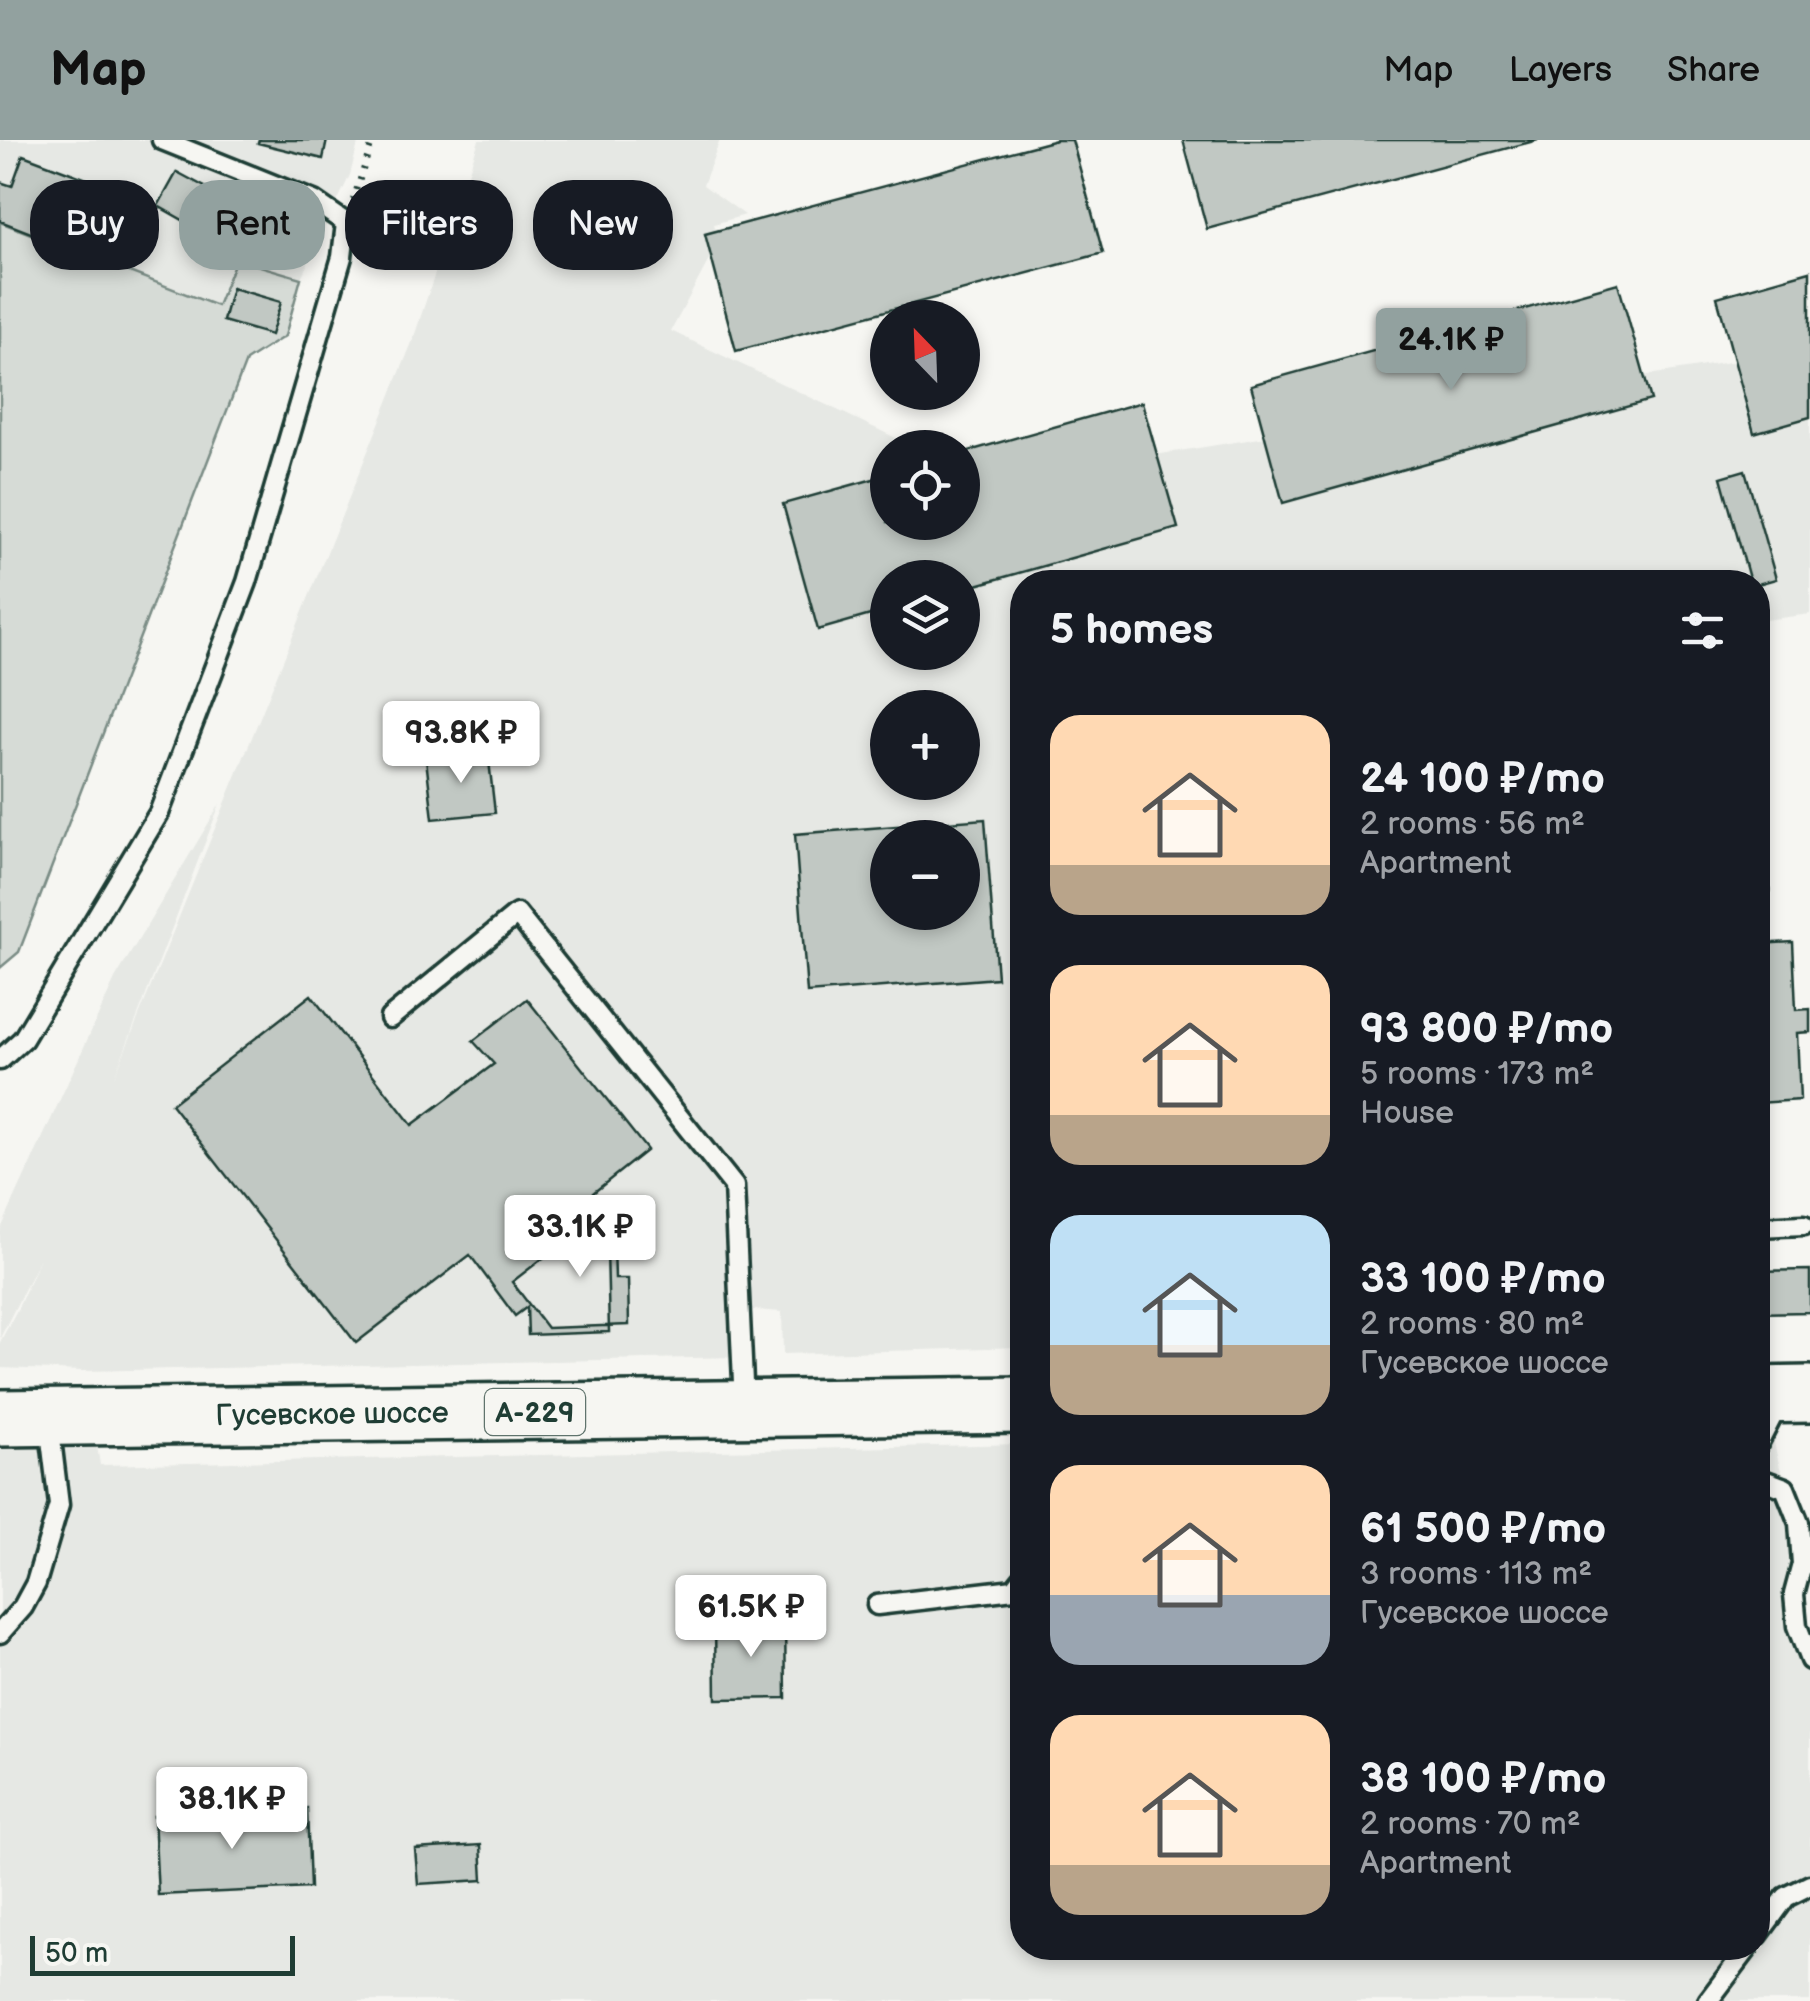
<!DOCTYPE html>
<meta charset="utf-8">
<style>
:root{--surface:#171b24;--page:#242831;--text:#f1f3f6;--muted:#9ea1a6;--accent:#92a19f}
body{margin:0;font-family:"Balsamiq Sans",sans-serif;background:var(--page);color:var(--text);height:100vh;display:flex;flex-direction:column;font-size:38px;white-space:nowrap}
*{box-sizing:border-box;margin:0}
p{font-size:32px;color:var(--muted)}
.icon{flex:none;width:55px;height:55px;fill:none;stroke:currentColor;stroke-width:2;stroke-linecap:round;stroke-linejoin:round}
.map{position:relative;flex:1;overflow:hidden}
.panel{position:absolute;left:1010px;top:430px;width:760px;height:1390px;display:flex;flex-direction:column;background:var(--surface);border-radius:40px;box-shadow:0 5px 15px #0003}
.panel>*{flex:none}
.top-card{position:absolute;left:30px;top:40px;width:830px;height:90px;display:flex;gap:20px}
.needle{width:65px;rotate:337deg}
.controls{position:absolute;left:870px;top:160px;display:grid;gap:20px}
.controls a{display:grid;place-items:center;width:110px;height:110px;border-radius:50%;background:var(--surface);box-shadow:0 5px 15px #0003;font-size:50px}
.scale{position:absolute;left:30px;bottom:25px;width:265px;box-sizing:border-box;padding-left:10px;border:5px solid #1f3d34;border-top:0;font-size:28px;line-height:35px;white-space:nowrap;color:#1f3d34;-webkit-text-stroke:8px #f6f6f2;paint-order:stroke}
.price{position:absolute;translate:-50% -85px;padding:0 22px;border-radius:10px;background:#fff;color:#222;font-size:32px;line-height:65px;filter:drop-shadow(0 2px 5px #0008)}
.price::after{content:'';position:absolute;left:50%;top:60px;width:30px;height:22px;margin-left:-15px;background:inherit;clip-path:polygon(0 0,100% 0,50% 100%)}
.price.current{background:var(--accent);color:#111}
ul{padding:0;list-style:none}
li{display:flex;align-items:center;gap:30px;height:250px;padding:0 40px}
li span{display:grid;place-items:center;flex:none;width:280px;height:200px;border-radius:30px;color:#555}
li>.icon{margin-inline-start:auto}
span .icon{width:120px;height:120px;fill:#fffc;stroke-width:1}
li b{font-size:42px}
h2{display:flex;justify-content:space-between;align-items:center;height:120px;padding:0 40px;font-size:42px}
.tag{padding:0 35px;border-radius:40px;background:var(--surface);box-shadow:0 5px 15px #0003;font-size:35px;line-height:90px}
.tag.current{background:var(--accent);color:#111}
header{display:flex;align-items:center;gap:60px;box-sizing:border-box;height:140px;padding:0 50px;background:var(--accent);color:#111}
header strong{font-size:48px}
nav{display:flex;gap:55px;margin-inline-start:auto;font-size:35px}
.map>svg:first-child{display:block}
.built{fill:#e6e8e4;fill-rule:evenodd}
.green{fill:#d6dbd6;stroke:#7a8c85;stroke-width:2.5}
.building{fill:#c1c8c3;stroke:#1f3d34;stroke-width:2.5;fill-rule:evenodd}
.lines{fill:none;stroke-linecap:round;stroke-linejoin:round}
.service-casing{stroke:#1f3d34;stroke-width:25}
.trunk-casing{stroke:#1f3d34;stroke-width:62}
.path{stroke:#1f3d34;stroke-width:6;stroke-dasharray:2.5 8;stroke-linecap:butt}
.service{stroke:#f6f6f2;stroke-width:18}
.trunk{stroke:#f6f6f2;stroke-width:55}
.labels{text-anchor:middle;stroke-width:8;stroke-linejoin:round;paint-order:stroke}
.shield{fill:#f6f6f2;stroke:#60746d;stroke-width:2.5}
.shield-label{font-size:28px;font-weight:bold;fill:#1f3d34}
.street-label{font-size:30px;fill:#1f3d34;stroke:#f6f6f2}
</style>
<header>
<strong>Map</strong>
<nav><a>Map</a><a>Layers</a><a>Share</a></nav>
</header>
<div class="map">
<svg width="1810" height="1861" viewBox="0 0 1810 1861">
<rect width="100%" height="100%" fill="#f6f6f2"/>
<filter id="ink" filterUnits="userSpaceOnUse"><feTurbulence type="fractalNoise" baseFrequency=".01" numOctaves="2"/><feDisplacementMap in="SourceGraphic" scale="20" xChannelSelector="R" yChannelSelector="G"/><feConvolveMatrix kernelMatrix="1 2 1 2 8 2 1 2 1" color-interpolation-filters="sRGB"/></filter>
<g filter="url(#ink)">
<path class="built" d="M0,0H359L350,35L301,138L236,119L218,166L0,82Z
M479,0H720L703,45L745,75L714,84L719,101L671,191L915,307L888,308V382H962L988,342L1810,209V474L1758,481V442H1022V1207L783,1214L782,1172L741,1169L738,1217L83,1231L0,1228V1202L18,1168L40,1118L0,1198V1091L115,839L220,664L113,940L413,200ZM888,438H962V512H888ZM888,568H962V642H888ZM888,698H962V772H888Z
M1758,1288L1772,1295L1785,1348L1799,1383L1794,1454L1810,1520V1861H0V1306H97L100,1325L1022,1304V1808H1758Z"/>
<path class="green" d="M0,82L217,166L236,119L301,138L285,196L246,221L19,812L0,828Z"/>
<path class="building" d="M259,0H327L323,19L258,3Z
M1056,0H1072L1103,113L736,211L705,94Z
M1183,0H1538L1207,89Z
M23,15L148,62L123,129L0,81V42L12,46Z
M177,32L216,53L197,88L158,66Z
M1810,131V277L1754,293L1717,157Z
M1618,143L1651,260L1283,363L1251,245Z
M232,148L281,162L271,195L223,181Z
M1142,262L1178,388L962,449V438H888V470L818,490L783,364L888,335V382H962V313Z
M1745,330L1776,439L1758,444L1750,442L1721,337Z
M488,612L495,673L433,679L426,619Z
M985,679L997,838L807,853L795,694ZM888,698H962V772H888Z
M1793,802L1796,870L1810,869V892L1797,893L1800,960L1758,963V804Z
M311,855L412,985L494,924L473,901L527,859L647,1010L593,1053L622,1097L607,1108L609,1192L528,1195L527,1167L515,1176L470,1115L356,1203L171,964Z
M608,1068L627,1093L614,1104L615,1139H628L629,1185L547,1188L512,1142Z
M1810,1130V1172L1758,1173V1131Z
M785,1480L786,1558L716,1559L715,1482Z
M307,1668L310,1748L158,1755L154,1676Z
M481,1705L483,1740L418,1744L415,1709Z"/>
<g class="lines">
<g class="service-casing">
<path id="service" d="M1758,750H1759
M390,878L517,774L734,1046L744,1264
M0,920L23,899L159,673L247,442L342,117L346,83L314,61L162,0
M1758,1087L1804,1085
M1758,1304L1778,1265
M1758,1338L1785,1348L1799,1383L1802,1424L1794,1454L1797,1486L1810,1520
M877,1465L1014,1449L1022,1439
M0,1493L23,1467L36,1443L59,1365L49,1283
M1758,1795L1786,1757L1810,1745
M1708,1861L1748,1808"/>
</g>
<g class="trunk-casing">
<g id="trunk">
<path d="M1758,1255L1810,1254"/>
<path id="s1" d="M0,1278L1022,1265"/>
</g>
</g>
<path class="path" d="M353,60L373,0"/>
<use href="#service" class="service"/>
<use href="#trunk" class="trunk"/>
</g>
</g>
<g class="labels">
<rect class="shield" x="485" y="1249" width="100" height="46" rx="8"/>
<g class="shield-label">
<text x="535" y="1282">А-229</text>
</g>
<g class="street-label">
<text dy="10" stroke="none"><textPath href="#s1" startOffset="332">Гусевское шоссе</textPath></text>
</g>
</g>
</svg>
<div class="controls">
<a><svg class="needle" viewBox="-14 -14 28 28"><path d="M0-13l5 13h-10z" fill="#e53935"/><path d="M0 13l5-13h-10z" fill="#9ea1a6"/></svg></a>
<a><svg class="icon" aria-label="locate" viewBox="0 0 24 24"><circle cx="12" cy="12" r="6"/><path d="M12 2v4M12 18v4M2 12h4M18 12h4"/></svg></a>
<a><svg class="icon" aria-label="layers" viewBox="0 0 24 24"><path d="M12 4l9 5-9 5-9-5zM3 14l9 5 9-5"/></svg></a>
<a>+</a>
<a>−</a>
</div>
<div class="scale">50 m</div>
<b class="price current" style="left:1451px;top:253px">24.1K ₽</b>
<b class="price" style="left:461px;top:646px">93.8K ₽</b>
<b class="price" style="left:580px;top:1140px">33.1K ₽</b>
<b class="price" style="left:751px;top:1520px">61.5K ₽</b>
<b class="price" style="left:232px;top:1712px">38.1K ₽</b>
<div class="top-card">
<a class="tag">Buy</a>
<a class="tag current">Rent</a>
<a class="tag">Filters</a>
<a class="tag">New</a>
</div>
<section class="panel">
<h2>5 homes<svg class="icon" aria-label="filters" viewBox="0 0 24 24"><path d="M4 7h16M4 17h16"/><circle cx="9" cy="7" r="2"/><circle cx="15" cy="17" r="2"/></svg></h2>
<ul>
<li><span style="background:linear-gradient(#ffd9b3 75%,#b9a48a 0)"><svg class="icon" aria-label="home" viewBox="0 0 24 24"><path d="M3 11l9-7 9 7M6 9v11h12V9"/></svg></span><div><b>24 100 ₽/mo</b><p>2 rooms · 56 m²</p><p>Apartment</p></div></li>
<li><span style="background:linear-gradient(#ffd9b3 75%,#b9a48a 0)"><svg class="icon" aria-label="home" viewBox="0 0 24 24"><path d="M3 11l9-7 9 7M6 9v11h12V9"/></svg></span><div><b>93 800 ₽/mo</b><p>5 rooms · 173 m²</p><p>House</p></div></li>
<li><span style="background:linear-gradient(#bfe0f5 65%,#b9a48a 0)"><svg class="icon" aria-label="home" viewBox="0 0 24 24"><path d="M3 11l9-7 9 7M6 9v11h12V9"/></svg></span><div><b>33 100 ₽/mo</b><p>2 rooms · 80 m²</p><p>Гусевское шоссе</p></div></li>
<li><span style="background:linear-gradient(#ffd9b3 65%,#9aa5b1 0)"><svg class="icon" aria-label="home" viewBox="0 0 24 24"><path d="M3 11l9-7 9 7M6 9v11h12V9"/></svg></span><div><b>61 500 ₽/mo</b><p>3 rooms · 113 m²</p><p>Гусевское шоссе</p></div></li>
<li><span style="background:linear-gradient(#ffd9b3 75%,#b9a48a 0)"><svg class="icon" aria-label="home" viewBox="0 0 24 24"><path d="M3 11l9-7 9 7M6 9v11h12V9"/></svg></span><div><b>38 100 ₽/mo</b><p>2 rooms · 70 m²</p><p>Apartment</p></div></li>
</ul>
</section>
</div>
